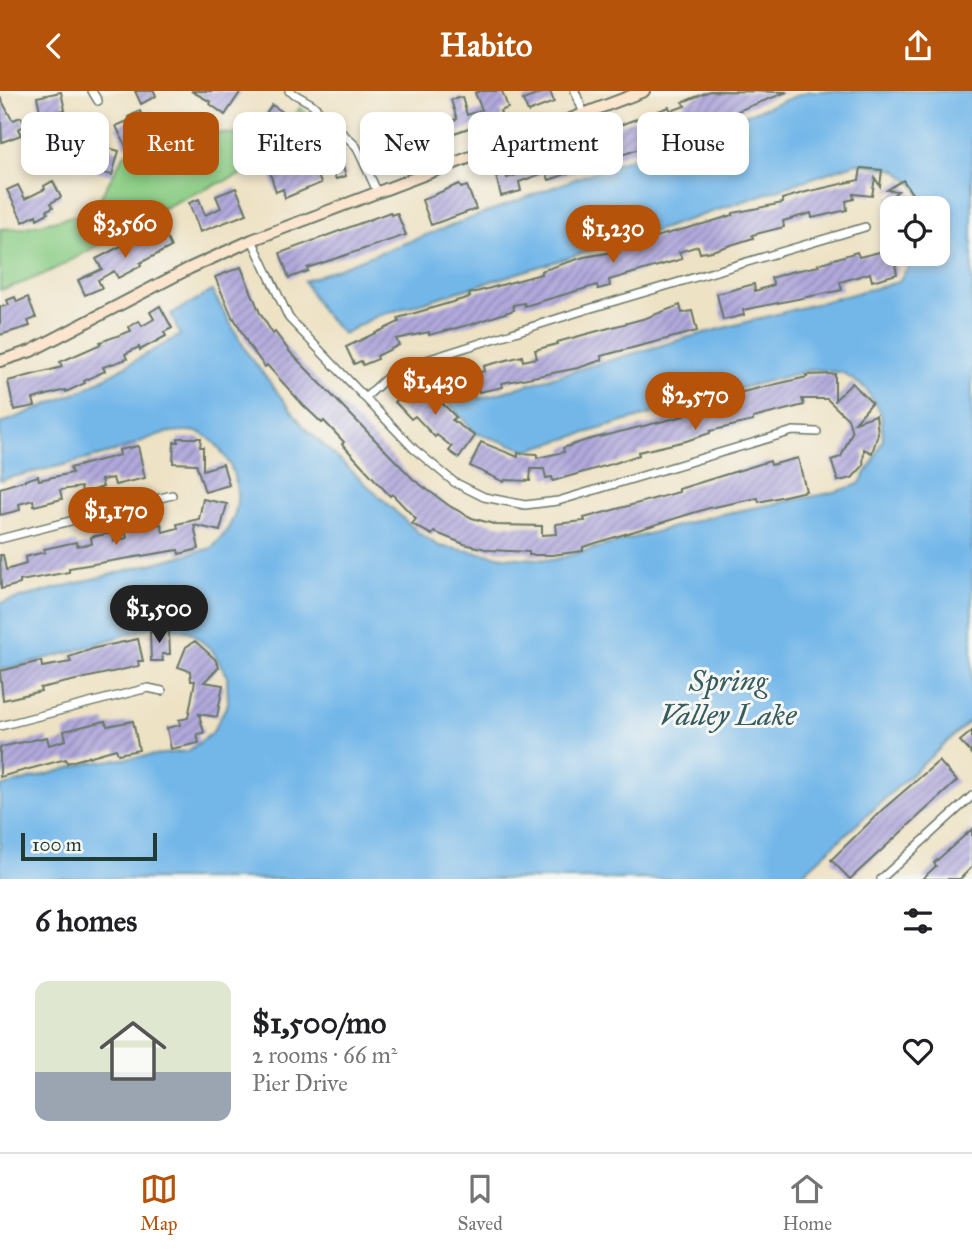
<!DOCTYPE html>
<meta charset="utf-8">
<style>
:root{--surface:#fff;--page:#f6f6f6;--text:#202124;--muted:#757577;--line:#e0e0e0;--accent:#b45309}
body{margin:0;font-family:"IM FELL Great Primer",serif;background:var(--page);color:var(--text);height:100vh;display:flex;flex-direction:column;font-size:26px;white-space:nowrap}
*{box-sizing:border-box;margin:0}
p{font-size:23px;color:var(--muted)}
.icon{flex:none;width:38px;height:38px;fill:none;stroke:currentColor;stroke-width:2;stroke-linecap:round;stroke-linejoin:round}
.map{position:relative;height:788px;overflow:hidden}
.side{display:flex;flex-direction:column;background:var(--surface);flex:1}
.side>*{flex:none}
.hud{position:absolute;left:21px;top:21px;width:931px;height:63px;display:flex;gap:14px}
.controls{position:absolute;left:880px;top:105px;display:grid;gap:14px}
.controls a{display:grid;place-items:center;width:70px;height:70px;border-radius:14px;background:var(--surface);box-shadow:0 4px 10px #0003;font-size:35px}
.scale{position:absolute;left:21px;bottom:18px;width:136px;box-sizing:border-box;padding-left:7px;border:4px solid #1f3d34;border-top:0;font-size:19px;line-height:24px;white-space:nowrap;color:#1f3d34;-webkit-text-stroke:5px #f6f6f2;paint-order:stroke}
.price{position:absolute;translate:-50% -60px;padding:0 16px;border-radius:24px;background:var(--accent);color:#fff;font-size:23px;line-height:46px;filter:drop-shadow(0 2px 4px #0008)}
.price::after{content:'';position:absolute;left:50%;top:42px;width:21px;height:16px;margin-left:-10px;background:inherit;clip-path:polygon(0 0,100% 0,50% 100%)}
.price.current{background:#222;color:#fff}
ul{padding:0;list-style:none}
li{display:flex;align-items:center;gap:21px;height:175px;padding:0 35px}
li+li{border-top:2px solid var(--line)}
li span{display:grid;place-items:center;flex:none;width:196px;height:140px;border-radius:14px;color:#555}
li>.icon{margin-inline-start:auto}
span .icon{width:84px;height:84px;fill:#fffc;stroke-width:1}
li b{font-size:30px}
h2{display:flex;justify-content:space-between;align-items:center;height:84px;padding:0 35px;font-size:30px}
.chip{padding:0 24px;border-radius:14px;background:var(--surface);box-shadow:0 4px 10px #0003;font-size:24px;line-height:63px}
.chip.current{background:var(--accent);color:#fff}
header{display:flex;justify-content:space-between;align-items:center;height:91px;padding:0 35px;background:var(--accent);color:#fff;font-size:32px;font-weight:800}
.dock{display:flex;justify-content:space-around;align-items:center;height:98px;border-top:2px solid var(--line);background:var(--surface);font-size:19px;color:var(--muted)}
.dock a{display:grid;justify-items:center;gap:4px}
.dock .current{color:var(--accent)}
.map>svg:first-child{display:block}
.grass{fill:#8ccd85;stroke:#56855c;stroke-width:2}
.water{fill:#73b7e9;stroke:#497a8e;stroke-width:2}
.building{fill:url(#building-hatch)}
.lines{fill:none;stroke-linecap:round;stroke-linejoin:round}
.street-casing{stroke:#677766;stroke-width:10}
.secondary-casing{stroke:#677766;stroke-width:14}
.street{stroke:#fff;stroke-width:7}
.secondary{stroke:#fbe5cf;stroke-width:10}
.labels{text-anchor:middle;stroke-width:6;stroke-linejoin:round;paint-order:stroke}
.water-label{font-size:30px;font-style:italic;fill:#345c61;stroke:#f6f6f2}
</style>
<header><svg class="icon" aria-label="back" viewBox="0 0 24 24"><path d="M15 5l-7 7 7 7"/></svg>Habito<svg class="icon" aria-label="share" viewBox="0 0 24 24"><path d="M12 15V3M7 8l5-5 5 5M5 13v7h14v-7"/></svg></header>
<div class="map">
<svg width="972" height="788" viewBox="0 0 972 788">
<defs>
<pattern id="building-hatch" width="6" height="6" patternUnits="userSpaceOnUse" patternTransform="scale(1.75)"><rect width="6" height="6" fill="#b1a9dc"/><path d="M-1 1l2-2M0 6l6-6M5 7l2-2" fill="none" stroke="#8f8bb3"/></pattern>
</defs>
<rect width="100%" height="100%" fill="#f6f6f2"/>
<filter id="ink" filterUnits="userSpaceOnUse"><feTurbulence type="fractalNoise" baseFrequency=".0143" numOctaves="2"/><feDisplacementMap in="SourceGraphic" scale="14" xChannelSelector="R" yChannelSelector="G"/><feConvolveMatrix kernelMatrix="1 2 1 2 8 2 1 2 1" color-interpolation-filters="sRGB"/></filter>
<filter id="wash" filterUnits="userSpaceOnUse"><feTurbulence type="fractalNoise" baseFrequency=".00686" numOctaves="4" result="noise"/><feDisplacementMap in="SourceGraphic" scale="28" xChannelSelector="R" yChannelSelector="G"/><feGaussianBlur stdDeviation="1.57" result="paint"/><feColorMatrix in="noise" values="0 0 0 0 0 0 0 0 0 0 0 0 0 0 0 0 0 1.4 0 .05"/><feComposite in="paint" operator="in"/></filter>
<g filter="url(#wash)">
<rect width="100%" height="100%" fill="#eee2c4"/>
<path class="grass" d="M300,17L332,48C281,69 228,87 178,110C118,138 64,182 0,199V138L23,137L86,122L99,109L124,64L162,36L240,44L272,54Z"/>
<path class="water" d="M809,0H972V628L797,788H0V696L89,672L188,660L212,642L228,612L227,584L212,559L190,541L160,533L68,562L0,579V512L212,457C233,436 243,415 234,385C230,370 217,351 203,343C192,338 176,340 165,342C150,345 135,354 120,359C81,371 40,379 0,389V333L81,300L180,244L171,223L212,200L248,263L305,337L420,443L439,455L505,466L553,469L717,424L835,401L859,393L874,369L883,348L881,322L865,297L843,282L814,278L719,303L528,359L475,342L439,301L476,289L479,308L686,247L898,191L918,163H938V117H927L915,95L896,79L857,72L658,139L375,226L343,243L322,221L304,190Z"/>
<g id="blocks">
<path class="building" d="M135,0H154L156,5L141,13Z
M191,0H241L225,24L210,13L211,11Z
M480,0H502L508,17L500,20L502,26L430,50L431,53L406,62L391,67L390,64L382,66L375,46L386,42L383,34L396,30L402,48L432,37L431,32L438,30L439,33L457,28L451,9L462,6L467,24L482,19L475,2Z
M547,0H550L554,11L528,21L523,9Z
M710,0L787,1L639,58L549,89L546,81L519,91L521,100L501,105L495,81L504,78L507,87L523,82L519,72L565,54L589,47V45L620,36V34L669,16L671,20L685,15L683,11Z
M61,1L65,19L41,24L37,6Z
M0,6L11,27L13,29L21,26L25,35L18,38L21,44L2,51Z
M272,14L283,21L280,26L285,29L273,46L268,42L263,49L253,41Z
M140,20L144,29L152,25L157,37L139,45L142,49L126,56L116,35L130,29L128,26Z
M68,28L78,45L62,55L56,45L53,47L48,39Z
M86,51L119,60L112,84L79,76Z
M338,59L346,85L336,88L333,81L318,85L321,92L285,107L283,98L276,101L270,82L290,76L291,79L323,67L322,64Z
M861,77L882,79L880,95L875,87L872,105L853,103L854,108L846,110L847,119L812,127L811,122L783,130L784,136L752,144L753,147L712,160L700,162L698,155L679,161L682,168L609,189L610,195L598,198L597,194L525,215L524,212L513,214L514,219L472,233L429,244V241L396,248L399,254L377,265L378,268L363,274L361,270L354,273L346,256L399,231L398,227L470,206L469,203L541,183V180L584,166L613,161L637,151L710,131L733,124V122L783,112L782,108L806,101L859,89Z
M903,89L916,109L903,117H894L888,108L898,100L887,99Z
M53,90L61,106L51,112L53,116L47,119L48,122L37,128L36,124L23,131L7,99L18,94L25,108L45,98L44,95Z
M459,93L461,97L467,95L476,118L431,134L422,109Z
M236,97L247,123L200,141L189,112L199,108L205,124L221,117L216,105Z
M390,121L391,124L397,122L406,144L307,177L308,180L289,187L280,162Z
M163,139L171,156L140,172L141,175L118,187L114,180L98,189L102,197L85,204L78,189L102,178L96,168L138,146L140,150Z
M892,158L897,183L872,190L870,182L840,191L842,199L743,219L744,224L723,229L717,203L754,193L755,200L774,194L771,187L790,181L819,175L818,173L857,161L859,166Z
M241,176L260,222L273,243L275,241L290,261L414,389L451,416L472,427L497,434L542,435V444L557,443L556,433L585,430L584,427L679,401V398L750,376L770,370L771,374L798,367L806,400L759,411L758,407L709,417L583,456V460L552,464H529V461L490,459L464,453L434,441L432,444L412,433L416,428L392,403L390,405L342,353L344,351L324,330L322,332L303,314L267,274L265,276L248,253L234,227L233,228L215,186Z
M15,206L17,211L28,206L36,227L28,230L30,235L0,244V216L9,214L7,209Z
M680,214L682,222L692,220L697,240L601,265L602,269L578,277L502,292L503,296L479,301L474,282L485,280L484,275L522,265L523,270L537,267L535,259L557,253V251L646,227Z
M160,215L172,237L164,241L166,245L140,259L139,256L125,263L127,268L103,276L105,280L84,290L85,292L66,301L65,299L33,308L35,315L14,319L8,290L62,276L60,271L101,253L100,251L131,240L129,236L139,230L142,235L154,228L150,221Z
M835,283V309L852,292L872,312L855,331L876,324L878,343L872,362L864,358L863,375L852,387L838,390L831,369L841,366L852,341L848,328L827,308H802L804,314L753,327V330L710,340V342L686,350L638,361L639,364L615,372L553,390L552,386L546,387L544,378H531L530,390L505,389L504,391L470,375L481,351L518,366V362L537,363V367L564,361L563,357L587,349L684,325L683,322L709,314L708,309L807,286L806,284Z
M419,289L456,326L452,329L475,345L459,367L449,360L452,356L437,344L435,346L415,325L411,328L395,311Z
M178,347H201L200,356H203V379L223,373L229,394L205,401L196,373L173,372L174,351H178Z
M138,355L145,387L115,394L113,387L101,389L103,396L83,403L81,396L60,399L62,408L34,415L33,409L19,413L20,419L0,424V397L38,385L39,389L72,382L70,377L120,364L119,359Z
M203,408L227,413L220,440L194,434L199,458L179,463L178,459L69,477V481L20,490V493L1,498L0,464H3L6,479L26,473L25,466L45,461L44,458L76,451L77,455L92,453L91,446L112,442L114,450L127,447L125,438L141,433L155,430L156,434L161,433L163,441L178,437L177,433L199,428Z
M169,540L170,563H162L163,570H151L150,541Z
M138,548L143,570H138L139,575L40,597L41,600L3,609L0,580L41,570L42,576L71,571L69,566L95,557Z
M195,550L215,568L219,576L204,591L223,594L217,626L199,623L204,642L197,643L199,652L171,658L167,637L180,634L179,629L188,627L195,590H191L190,580L178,576L186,556Z
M105,630L107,635L133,630L139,659L118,663L116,658L67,672L66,668L0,686V656L47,646L49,654L66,649L64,640Z
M972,640V663L960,650Z
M939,670L957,690L850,788L831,769L882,719Z
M972,738V776L960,788H922L936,775L934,772Z"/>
</g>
</g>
<g filter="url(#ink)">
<use href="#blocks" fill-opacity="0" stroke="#677766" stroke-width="2"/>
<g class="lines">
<g class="street-casing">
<path id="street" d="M92,0L98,10
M289,0L312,13L356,55L377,100
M575,0L584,23
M252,149L289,227L414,358L454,391L484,406L525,414L558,410L793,340L817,341
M365,307L395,279L588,218L865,136
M0,448L172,404
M0,635L148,597L162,600
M881,788L972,705"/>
</g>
<g class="secondary-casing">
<path id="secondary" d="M0,270L31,260L190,177L252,149L644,0"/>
</g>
<use href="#street" class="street"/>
<use href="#secondary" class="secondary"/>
</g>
</g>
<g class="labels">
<g class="water-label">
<text x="728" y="600">Spring<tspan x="728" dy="34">Valley Lake</tspan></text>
</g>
</g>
</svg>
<div class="controls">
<a><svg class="icon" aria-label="locate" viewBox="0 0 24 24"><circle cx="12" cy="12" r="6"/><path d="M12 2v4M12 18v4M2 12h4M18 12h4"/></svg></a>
</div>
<div class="scale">100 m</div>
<b class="price" style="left:125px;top:169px">$3,560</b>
<b class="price" style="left:613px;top:174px">$1,230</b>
<b class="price" style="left:435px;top:326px">$1,430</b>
<b class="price" style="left:695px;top:341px">$2,570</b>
<b class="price" style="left:116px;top:456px">$1,170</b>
<b class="price current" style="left:159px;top:554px">$1,500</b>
<div class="hud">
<a class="chip">Buy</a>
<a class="chip current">Rent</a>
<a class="chip">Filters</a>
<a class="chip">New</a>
<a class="chip">Apartment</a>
<a class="chip">House</a>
</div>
</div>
<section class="side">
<h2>6 homes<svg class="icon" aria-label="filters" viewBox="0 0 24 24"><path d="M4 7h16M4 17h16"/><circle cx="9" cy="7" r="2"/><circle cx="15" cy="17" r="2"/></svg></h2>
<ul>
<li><span style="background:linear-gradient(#dfe7d0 65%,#9aa5b1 0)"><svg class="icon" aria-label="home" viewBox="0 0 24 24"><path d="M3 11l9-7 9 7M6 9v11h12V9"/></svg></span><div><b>$1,500/mo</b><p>2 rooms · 66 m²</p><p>Pier Drive</p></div><svg class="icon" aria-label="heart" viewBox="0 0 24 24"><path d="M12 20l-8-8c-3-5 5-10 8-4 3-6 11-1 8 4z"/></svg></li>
</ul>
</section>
<nav class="dock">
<a class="current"><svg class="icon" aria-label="map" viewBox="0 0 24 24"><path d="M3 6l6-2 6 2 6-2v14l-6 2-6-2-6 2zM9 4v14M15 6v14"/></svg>Map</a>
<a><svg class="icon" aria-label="saved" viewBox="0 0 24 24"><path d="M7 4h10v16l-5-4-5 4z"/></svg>Saved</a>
<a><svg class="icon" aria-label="home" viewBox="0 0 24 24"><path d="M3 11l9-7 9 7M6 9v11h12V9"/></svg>Home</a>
</nav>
